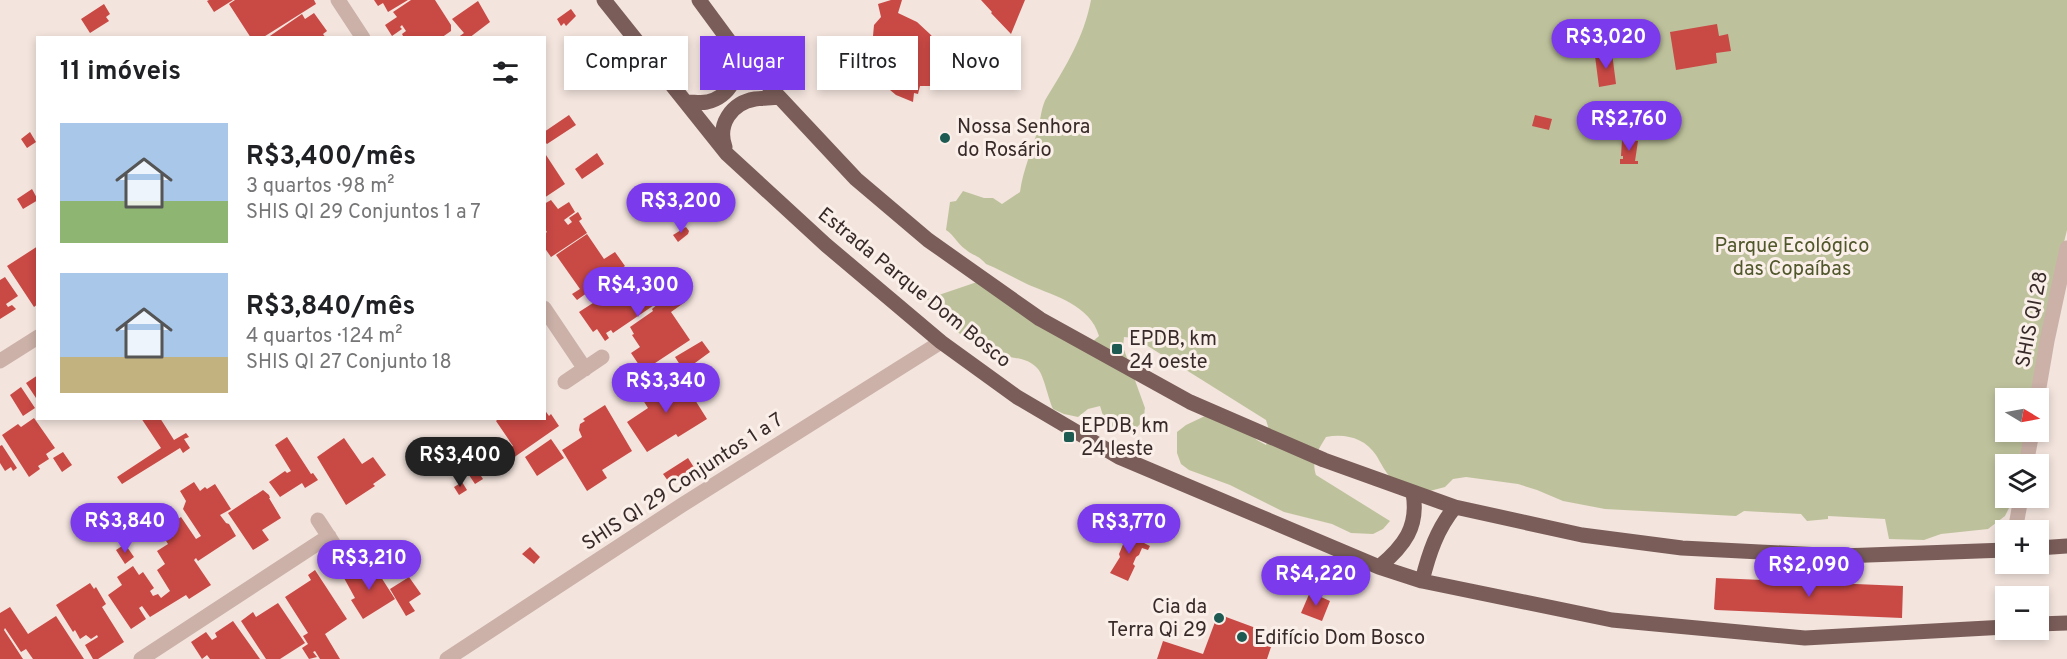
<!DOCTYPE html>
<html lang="pt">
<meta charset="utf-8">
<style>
:root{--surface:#fff;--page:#f2f2f2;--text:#202124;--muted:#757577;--accent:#7c3aed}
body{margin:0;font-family:Overpass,sans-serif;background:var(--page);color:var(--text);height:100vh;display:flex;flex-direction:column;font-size:22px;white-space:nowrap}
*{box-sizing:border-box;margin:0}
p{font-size:20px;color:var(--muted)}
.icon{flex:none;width:33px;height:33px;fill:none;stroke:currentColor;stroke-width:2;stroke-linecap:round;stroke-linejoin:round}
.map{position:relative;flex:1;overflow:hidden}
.side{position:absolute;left:36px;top:36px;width:510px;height:384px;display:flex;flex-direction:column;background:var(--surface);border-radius:0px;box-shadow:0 3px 9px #0003}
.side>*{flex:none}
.top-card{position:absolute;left:564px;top:36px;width:570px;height:54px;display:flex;gap:12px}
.needle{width:39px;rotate:100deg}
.tools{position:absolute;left:1995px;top:388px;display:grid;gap:12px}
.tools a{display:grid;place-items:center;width:54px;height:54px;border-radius:0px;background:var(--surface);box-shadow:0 3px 9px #0003;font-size:30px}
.price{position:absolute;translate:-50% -51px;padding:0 14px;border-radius:21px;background:var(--accent);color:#fff;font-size:20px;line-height:39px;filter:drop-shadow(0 2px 3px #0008)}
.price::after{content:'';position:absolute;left:50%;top:36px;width:18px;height:14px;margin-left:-9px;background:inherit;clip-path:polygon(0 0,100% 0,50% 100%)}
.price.selected{background:#222;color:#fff}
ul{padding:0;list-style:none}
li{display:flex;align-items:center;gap:18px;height:150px;padding:0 24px}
li span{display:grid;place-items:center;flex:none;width:168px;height:120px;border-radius:0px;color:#555}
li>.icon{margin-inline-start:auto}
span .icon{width:72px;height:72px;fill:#fffc;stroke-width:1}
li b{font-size:26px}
h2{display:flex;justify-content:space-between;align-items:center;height:72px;padding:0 24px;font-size:26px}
.tag{padding:0 21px;border-radius:0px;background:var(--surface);box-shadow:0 3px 9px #0003;font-size:21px;line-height:54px}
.tag.selected{background:var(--accent);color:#fff}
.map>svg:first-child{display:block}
.green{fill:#bec29c}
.building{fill:#c94945}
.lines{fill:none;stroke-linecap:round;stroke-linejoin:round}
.minor{stroke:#cbb1a8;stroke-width:15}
.major{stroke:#7a5d59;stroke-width:15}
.poi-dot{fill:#1d5b52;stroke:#faefe9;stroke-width:2}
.labels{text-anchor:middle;stroke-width:6;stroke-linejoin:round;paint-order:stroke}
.poi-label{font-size:20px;fill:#382a28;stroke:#faefe9;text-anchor:start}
.park-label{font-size:20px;fill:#50572b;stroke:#faefe9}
.street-label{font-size:20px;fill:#382a28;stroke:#faefe9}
</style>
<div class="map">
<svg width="2067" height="659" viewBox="0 0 2067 659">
<rect width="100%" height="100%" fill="#f3e4dd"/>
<path class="green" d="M1091,0H2067V230L2048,307L2032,399H2006V432H2027L2021,465H2006V498H2014L2005,516L1988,529L1941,534L1924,540L1889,539L1885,519L1828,516V519L1807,521L1801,514L1744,511L1736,516L1605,509L1563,501L1537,490L1518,484L1466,477L1453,479L1445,487L1422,493C1412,489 1399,486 1392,479C1385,472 1381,463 1376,455C1365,438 1345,433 1326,437C1318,450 1311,460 1316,475L1390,521L1383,529L1373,534L1351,533L1332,524L1284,512L1230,485L1189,470L1181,464L1177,453V432L1186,425L1205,416L1238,423L1257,440L1266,445L1270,433L1266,420L1135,338L1124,337L1123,347L1145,408C1144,411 1145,415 1144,418C1139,432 1115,438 1107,425C1104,420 1102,412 1100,406L1088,409L1078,417L1064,414L1053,409C1048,398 1044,376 1038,369C1027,356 1011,359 996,354C967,344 945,323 927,299L980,281L1091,343L1099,336C1090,305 1055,296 1029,285C1014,278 1001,270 986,264C977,254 973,256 965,249C957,243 954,235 946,230L950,202L956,201L963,191L984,198H993L1002,204L1020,192C1023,170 1032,150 1038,129C1041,119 1041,106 1047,97C1066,66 1084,37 1091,0Z"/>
<path class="building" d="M209,0H233L214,12L207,1Z
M235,0H314L316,4L262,38H251L229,4Z
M374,0H408L388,12L383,3L378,6Z
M411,0H435L451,25V31L441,38H404L402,34L406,31L402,25L400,27L402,29L392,36L385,25L397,17L393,12Z
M891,0H902L898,13L917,22L931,35L940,49L945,65L944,73L940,80L930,86H920L918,94L914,93L913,102L896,95L878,80L867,66L858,45L868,37L873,36L874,25L881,17L878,4Z
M981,0H1025L1011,34L991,13L992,12Z
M478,1L490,22L469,38H457L464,33L452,19Z
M104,4L110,14L106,17L109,21L90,33L81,19Z
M571,9L576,16L566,26L564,23L561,26L557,19Z
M314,13L327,31L323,34L326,38H267L302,14L305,19Z
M1717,24L1719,36L1728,34L1731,51L1716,53L1717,63L1676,70L1670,32Z
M1612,53L1616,84L1599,87L1595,56Z
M569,115L576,125L547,144L544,141V132Z
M1535,115L1552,119L1549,130L1532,126Z
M30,132L36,142L27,148L21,139Z
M1622,140L1638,141L1635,161H1638V164H1620V159H1623V156H1621Z
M544,152L565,184L544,198Z
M597,153L604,164L582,179L575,169Z
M32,189L38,200L23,209L17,199Z
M551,200L558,209L569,202L575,212L564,220L568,225L572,222L569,218L578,212L582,219L579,221L587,233L551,257L544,247V234L547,232L544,228V204Z
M686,227L689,231L688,234L678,242L673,235Z
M587,234L604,259L615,252L625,266L577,300L572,294L580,289L556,255Z
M38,246V304L34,307L7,266Z
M625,274L634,278L645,295L661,285L667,293L671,291L673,294L678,291L685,302L671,312L690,340L643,371L631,353L640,347L632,335L634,334L630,327L653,311L652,309L666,297L613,333L611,330L606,333L609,338L605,341L597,329L593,332L579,312L593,303L590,298Z
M5,277L18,296L6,304L8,307L12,305L16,309L0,319V280Z
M702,341L710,352L684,371L675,357Z
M38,375V401L26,383Z
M680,376L707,419L678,437L676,434L647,452L627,422L648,408L641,397L670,378L672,381Z
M21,387L35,408L23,416L10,395Z
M605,405L632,451L602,470L607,478L587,491L562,450L582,437L579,430L580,424L585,421L583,419Z
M544,409L549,416L551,414L559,426L503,465L497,456L513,446L496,421L499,418H544Z
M34,418L55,448L46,454L49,459L38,466L40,469L29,477L2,435L18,424L21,427Z
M141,418H160L174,440L186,433L189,437L184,439L190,448L183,453L180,448L122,484L117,477L161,448Z
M287,437L311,474L313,473L318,480L305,488L302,483L280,497L269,482L285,471L287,473L291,471L275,445Z
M344,438L362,464L373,457L386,475L373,484L375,486L346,505L317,457Z
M551,439L564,458L537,476L525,457Z
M2,445L17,468L13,471L11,467L5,471L0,463V446Z
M63,452L72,465L62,472L53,458Z
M688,458L695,469L671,485L663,474Z
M477,470L483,479L475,484L469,475Z
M194,482L200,491L205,487L207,489L215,484L231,509L220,515L226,523L229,524L236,536L198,561L196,558L194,560L211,585L189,599L186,595L150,617L142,606L139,608L146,619L131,629L108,595L122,585L117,577L133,566L139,575L143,572L154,588L150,591L153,596L158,594L161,598L170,591L157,570L165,564L157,551L168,544L157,527L139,539L134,532L144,525L140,520L147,516L151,521L163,513L171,524L181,517L196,539L201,536L183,509L186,501L180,491Z
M462,482L467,490L459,495L454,487Z
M263,490L269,495L270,498H269L281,518L262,530L269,540L253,550L228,513Z
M1129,530L1147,538L1144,543L1150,546L1148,550L1142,548L1139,555L1136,557L1133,564L1135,566L1128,581L1110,573L1120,557L1119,554Z
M125,544L134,557L125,564L116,550Z
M530,547L540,557L534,564L522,554Z
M372,563L395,599L363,619L351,600L355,598L344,578Z
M315,570L347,619L325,634L340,659H320L315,651L313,652L317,657L309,659L302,648L308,644L303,636L308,633L285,597L311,580L308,575Z
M409,577L421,594L409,602L415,611L406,616L390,589Z
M1716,578L1903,586L1902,618L1716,610L1714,609Z
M90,583L94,589L96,587L106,604L102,607L124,642L98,659H93L85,645L98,637L97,635L91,639L86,635L80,639L75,630L73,632L56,605Z
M1310,592L1330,601L1322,621L1301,613Z
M278,603L305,643L280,659H266L241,621L253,612L256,617Z
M10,607L28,634L56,616L84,659H33L26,649L21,652L5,628L4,630L23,659H0V613Z
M1218,614L1275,635L1267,659H1157L1163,641L1203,654Z
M233,621L260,659H210L207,655L202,659L191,642L206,632L212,640L217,637L215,633Z"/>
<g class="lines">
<path class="minor" d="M338,0L363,38
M544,308L585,369
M0,361L38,337
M565,382L602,357
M2037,399L2047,341L2067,248
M2026,465L2032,432
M318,520L339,552
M2015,531L2021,498
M141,659L329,536
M447,659L682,505L941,342"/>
<path class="major" d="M604,0L727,154L826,245L941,342L1017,397L1119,457L1379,567L1422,581L1612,620L1805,638L2006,627
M699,0L738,53L856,179L928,240L1040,319L1190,402L1324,460L1455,507L1582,535L1682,548L1841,556L2006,550
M687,102C694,102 701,103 707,102C730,97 741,73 738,53
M725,147C717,125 731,103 755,99C763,98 771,98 779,97
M2038,548L2067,546
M1379,567C1404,546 1419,527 1413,493
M1422,581C1429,553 1437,529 1455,507
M2038,624L2067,623"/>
</g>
<g class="poi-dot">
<circle cx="945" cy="138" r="6"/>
<rect x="1111" y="343" width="12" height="12" rx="3"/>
<rect x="1063" y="431" width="12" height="12" rx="3"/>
<circle cx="1219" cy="618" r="6"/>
<circle cx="1242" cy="637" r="6"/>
</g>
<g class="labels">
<g class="poi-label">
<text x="957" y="133">Nossa Senhora<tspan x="957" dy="23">do Rosário</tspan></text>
<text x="1129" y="345">EPDB, km<tspan x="1129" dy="23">24 oeste</tspan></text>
<text x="1081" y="432">EPDB, km<tspan x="1081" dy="23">24 leste</tspan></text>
<text x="1207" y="613" text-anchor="end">Cia da<tspan x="1207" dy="23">Terra Qi 29</tspan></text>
<text x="1254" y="644">Edifício Dom Bosco</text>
</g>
<g class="park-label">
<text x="1792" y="252">Parque Ecológico<tspan x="1792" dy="23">das Copaíbas</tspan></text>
</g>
<g class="street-label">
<text transform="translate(915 287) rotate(39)" y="7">Estrada Parque Dom Bosco</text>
<text transform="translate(2031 319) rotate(-79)" y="7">SHIS QI 28</text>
<text transform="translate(682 481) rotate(-33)" y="7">SHIS QI 29 Conjuntos 1 a 7</text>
</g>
</g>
</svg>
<div class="tools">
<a><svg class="needle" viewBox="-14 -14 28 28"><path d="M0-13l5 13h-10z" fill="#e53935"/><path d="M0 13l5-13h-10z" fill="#757577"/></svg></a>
<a><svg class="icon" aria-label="layers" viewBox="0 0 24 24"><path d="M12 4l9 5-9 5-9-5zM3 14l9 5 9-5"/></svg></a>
<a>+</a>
<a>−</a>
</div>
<b class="price" style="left:1606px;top:70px">R$3,020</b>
<b class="price" style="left:1629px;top:152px">R$2,760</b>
<b class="price" style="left:681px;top:234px">R$3,200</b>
<b class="price" style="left:638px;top:318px">R$4,300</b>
<b class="price" style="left:666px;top:414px">R$3,340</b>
<b class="price selected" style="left:460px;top:488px">R$3,400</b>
<b class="price" style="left:125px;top:554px">R$3,840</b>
<b class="price" style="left:1129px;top:555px">R$3,770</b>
<b class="price" style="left:369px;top:591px">R$3,210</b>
<b class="price" style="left:1809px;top:598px">R$2,090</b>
<b class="price" style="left:1316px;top:607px">R$4,220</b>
<div class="top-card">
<a class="tag">Comprar</a>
<a class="tag selected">Alugar</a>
<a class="tag">Filtros</a>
<a class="tag">Novo</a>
</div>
<section class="side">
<h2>11 imóveis<svg class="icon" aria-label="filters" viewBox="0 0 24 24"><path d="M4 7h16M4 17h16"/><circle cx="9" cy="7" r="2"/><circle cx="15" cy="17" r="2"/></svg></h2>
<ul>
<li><span style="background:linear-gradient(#a9c7e8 65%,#8fb573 0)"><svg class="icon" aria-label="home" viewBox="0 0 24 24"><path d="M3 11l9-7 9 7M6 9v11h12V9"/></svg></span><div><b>R$3,400/mês</b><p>3 quartos · 98 m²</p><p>SHIS QI 29 Conjuntos 1 a 7</p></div></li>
<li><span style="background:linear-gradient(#a9c7e8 70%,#c2b280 0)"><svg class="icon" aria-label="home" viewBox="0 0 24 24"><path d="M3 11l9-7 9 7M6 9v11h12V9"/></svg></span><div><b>R$3,840/mês</b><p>4 quartos · 124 m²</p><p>SHIS QI 27 Conjunto 18</p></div></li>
</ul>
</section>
</div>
